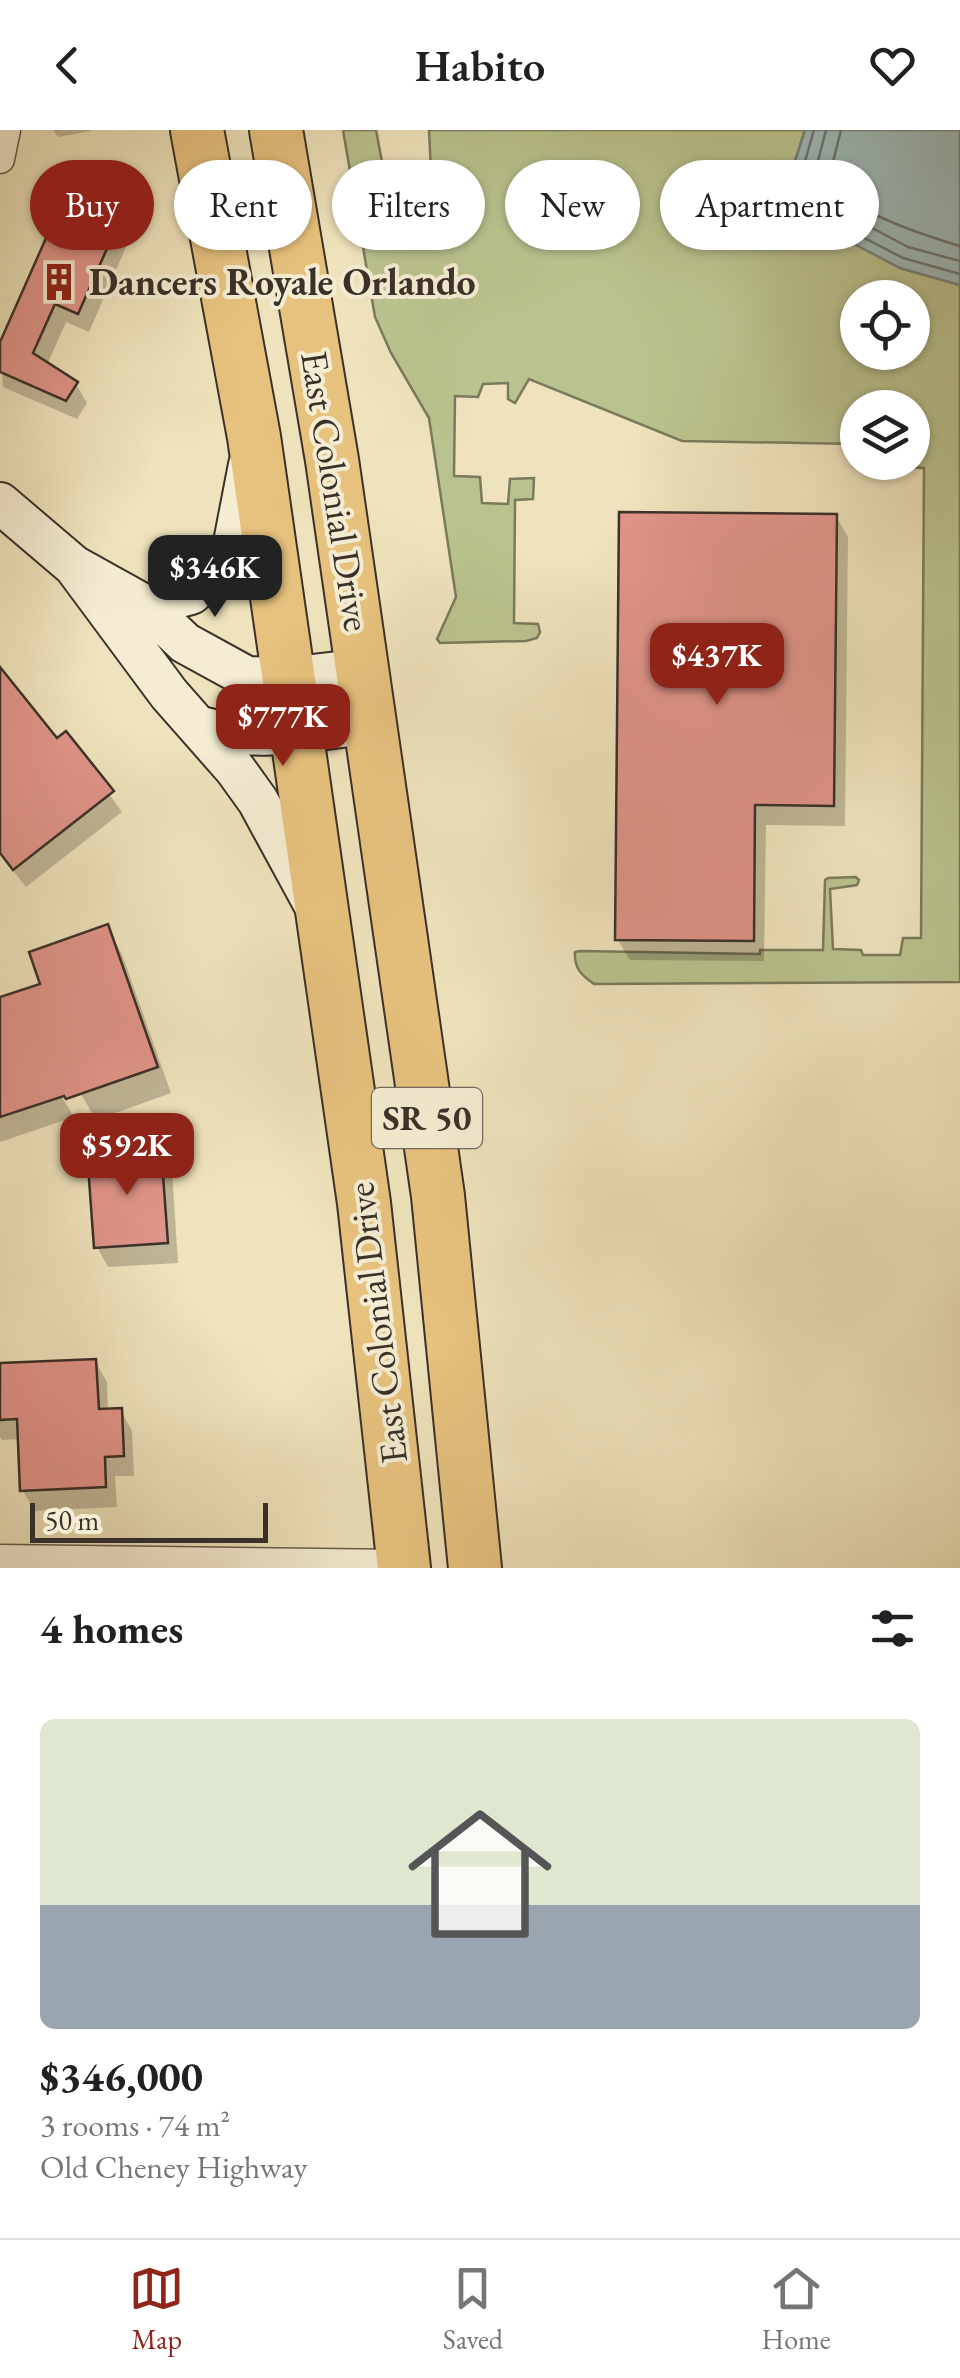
<!DOCTYPE html>
<meta charset="utf-8">
<style>
:root{--surface:#fff;--page:#f6f6f6;--text:#202124;--muted:#757577;--line:#e0e0e0;--accent:#8f2418}
body{margin:0;font-family:"EB Garamond",serif;background:var(--page);color:var(--text);height:100vh;display:flex;flex-direction:column;font-size:38px;white-space:nowrap}
*{box-sizing:border-box;margin:0}
p{font-size:32px;color:var(--muted)}
.icon{flex:none;width:55px;height:55px;fill:none;stroke:currentColor;stroke-width:2;stroke-linecap:round;stroke-linejoin:round}
.map{position:relative;height:1438px;overflow:hidden}
.side{display:flex;flex-direction:column;background:var(--surface);flex:1}
.side>*{flex:none}
.top-card{position:absolute;left:30px;top:30px;width:900px;height:90px;display:flex;gap:20px}
.buttons{position:absolute;left:840px;top:150px;display:grid;gap:20px}
.buttons a{display:grid;place-items:center;width:90px;height:90px;border-radius:50%;background:var(--surface);box-shadow:0 2px 8px #0004;font-size:50px}
.scale{position:absolute;left:30px;bottom:25px;width:238px;box-sizing:border-box;padding-left:10px;border:5px solid #3a3128;border-top:0;font-size:28px;line-height:35px;white-space:nowrap;color:#3a3128;-webkit-text-stroke:8px #f4edd3;paint-order:stroke}
.price{position:absolute;translate:-50% -85px;padding:0 22px;border-radius:20px;background:var(--accent);color:#fff;font-size:32px;line-height:65px;filter:drop-shadow(0 2px 5px #0008)}
.price::after{content:'';position:absolute;left:50%;top:60px;width:30px;height:22px;margin-left:-15px;background:inherit;clip-path:polygon(0 0,100% 0,50% 100%)}
.price.active{background:#222;color:#fff}
ul{padding:0;list-style:none}
li{display:grid;align-content:center;gap:20px;height:530px;padding:0 40px}
li+li{border-top:2px solid var(--line)}
li span{display:grid;place-items:center;height:310px;border-radius:15px;color:#555}
li>.icon{margin-inline-start:auto}
span .icon{width:180px;height:180px;fill:#fffc;stroke-width:1}
li b{font-size:42px}
h2{display:flex;justify-content:space-between;align-items:center;height:120px;padding:0 40px;font-size:42px}
.chip{padding:0 35px;border-radius:45px;background:var(--surface);box-shadow:0 2px 8px #0004;font-size:35px;line-height:90px}
.chip.active{background:var(--accent);color:#fff}
header{display:flex;justify-content:space-between;align-items:center;height:130px;padding:0 40px;background:var(--surface);font-size:45px;font-weight:600}
.menu{display:flex;justify-content:space-around;align-items:center;height:140px;border-top:2px solid var(--line);background:var(--surface);font-size:28px;color:var(--muted)}
.menu a{display:grid;justify-items:center;gap:5px}
.menu .active{color:var(--accent)}
.map>svg:first-child{display:block}
.green{fill:#bac38f;stroke:#7a7a5c;stroke-width:2.5;fill-rule:evenodd}
.water{fill:#9ebbbb;stroke:#768480;stroke-width:2.5}
.shadow{fill:#0003}
.lines{fill:none;stroke-linecap:round;stroke-linejoin:round}
.shore{stroke:#6c7672;stroke-width:2.5}
.building{fill:#e09489;stroke:#3a3128;stroke-width:2.5}
.street-casing{stroke:#675e4d;stroke-width:31}
.secondary-casing{stroke:#3a3128;stroke-width:44}
.highway-casing{stroke:#3a3128;stroke-width:56}
.street{stroke:#f4edd3;stroke-width:28}
.secondary{stroke:#f4edd3;stroke-width:40}
.highway{stroke:#e7c27e;stroke-width:52}
.labels{text-anchor:middle;stroke-width:8;stroke-linejoin:round;paint-order:stroke}
.shield{fill:#f4edd3;stroke:#72695b;stroke-width:2.5}
.shield-label{font-size:35px;font-weight:bold;fill:#3a3128}
.poi-label{font-size:38px;font-weight:bold;fill:#3a3128;stroke:#f4edd3;text-anchor:start}
.street-label{font-size:38px;fill:#3a3128;stroke:#f4edd3}
</style>
<header><svg class="icon" aria-label="back" viewBox="0 0 24 24"><path d="M15 5l-7 7 7 7"/></svg>Habito<svg class="icon" aria-label="heart" viewBox="0 0 24 24"><path d="M12 20l-8-8c-3-5 5-10 8-4 3-6 11-1 8 4z"/></svg></header>
<div class="map">
<svg width="960" height="1438" viewBox="0 0 960 1438">
<rect width="100%" height="100%" fill="#eee3bc"/>
<filter id="stains"><feTurbulence type="fractalNoise" baseFrequency=".002" numOctaves="4"/><feColorMatrix values="0 0 0 0 .2 0 0 0 0 .09 0 0 0 0 .02 0 0 0 .5 -.17"/></filter>
<radialGradient id="worn" r=".72"><stop offset=".6" stop-color="#630" stop-opacity="0"/><stop offset="1" stop-color="#630" stop-opacity=".3"/></radialGradient>
<path class="green" d="M343,0H376L392,85L433,83L429,0H805L788,53L900,138L960,155V852L594,854C581,845 574,838 575,822L580,821L760,824V820H823L825,750L828,748L856,747L859,750L857,755L830,759L833,819L861,820L863,825H900L903,808H921L924,338L899,337L891,333L912,332V278H858L857,314L682,311L529,249L515,273L508,269V253L483,254L478,267L455,266L454,346L480,347L482,373L508,374L510,349L534,348L533,369L515,370L514,493L538,494L540,502L537,508L526,511L440,513L437,509L456,467L429,288L391,223L375,187ZM858,168H912V222H858Z"/>
<path class="water" d="M805,0H960V155L900,138L810,91L788,53Z"/>
<path class="shadow" d="M53,0H91V1L58,7Z
M115,98L126,117L89,202L66,192L47,235L76,254L87,273L77,289L3,257L0,218Z
M836,386L848,407L845,696L766,695L764,831L630,830L618,810Z
M0,541L56,612L66,604L122,682L26,757L0,724Z
M107,798L122,824L171,963L96,990L81,964Z
M0,867L74,987L0,1012Z
M160,1020L172,1040L178,1133L108,1137L97,1117Z
M95,1231L107,1252L108,1282L121,1281L132,1301L134,1346H115L117,1377L35,1381L23,1361L20,1309L2,1310L0,1307V1236Z"/>
<g class="lines">
<path class="shore" d="M814,0L799,52L818,84L903,128L960,144
M826,0L813,50L827,74L908,117L960,131
M841,0L829,48C844,80 926,106 960,116"/>
</g>
<path class="building" d="M62,72L117,96L78,184L55,174L33,223L78,252L66,271L0,242V212Z
M619,382L837,384L834,676L755,675L754,811L615,810Z
M0,537L57,608L66,601L114,661L13,740L0,723Z
M108,794L158,937L66,969L64,966L0,987V867L40,854L29,822Z
M161,1018L168,1113L94,1118L87,1022Z
M96,1229L99,1279L122,1278L124,1326L105,1327L106,1357L20,1361L17,1289L0,1290V1233Z"/>
<g class="lines">
<g class="street-casing">
<path id="street" d="M0,29L6,0
M0,1429L404,1434"/>
</g>
<g class="secondary-casing">
<path id="secondary" d="M0,373L74,436L146,476L185,513L247,547L287,548L363,539
M74,436L169,564L235,639L258,671L314,774
M146,476L191,464L232,423L249,335
M201,597C257,613 314,600 371,593"/>
</g>
<g class="highway-casing">
<path id="highway" d="M197,0L254,307L364,1073L404,1438
M276,0L332,330L438,1066L475,1438"/>
</g>
<use href="#street" class="street"/>
<use href="#secondary" class="secondary"/>
<use href="#highway" class="highway"/>
</g>
<defs>
<g id="building-bare" transform="scale(3)"><path d="M-4-6H4V6H1V3H-1V6H-4ZM-2.5-4.3h1.7v1.8h-1.7ZM.8-4.3h1.7v1.8H.8ZM-2.5-1h1.7V.8h-1.7ZM.8-1h1.7V.8H.8Z" fill="#8f2418" stroke="#f4edd3" stroke-width="2.5" paint-order="stroke"/></g>
</defs>
<g fill-rule="evenodd">
<use href="#building-bare" x="59" y="152"/>
</g>
<g class="labels">
<rect class="shield" x="372" y="958" width="110" height="60" rx="8"/>
<g class="shield-label">
<text x="427" y="1000">SR 50</text>
</g>
<g class="poi-label">
<text x="89" y="165">Dancers Royale Orlando</text>
</g>
<g class="street-label">
<text transform="translate(336 361) rotate(81)" y="13">East Colonial Drive</text>
<text transform="translate(377 1193) rotate(-97)" y="13">East Colonial Drive</text>
</g>
</g>
<rect width="100%" height="100%" filter="url(#stains)"/>
<rect width="100%" height="100%" fill="url(#worn)"/>
</svg>
<div class="buttons">
<a><svg class="icon" aria-label="locate" viewBox="0 0 24 24"><circle cx="12" cy="12" r="6"/><path d="M12 2v4M12 18v4M2 12h4M18 12h4"/></svg></a>
<a><svg class="icon" aria-label="layers" viewBox="0 0 24 24"><path d="M12 4l9 5-9 5-9-5zM3 14l9 5 9-5"/></svg></a>
</div>
<div class="scale">50 m</div>
<b class="price active" style="left:215px;top:490px">$346K</b>
<b class="price" style="left:717px;top:578px">$437K</b>
<b class="price" style="left:283px;top:639px">$777K</b>
<b class="price" style="left:127px;top:1068px">$592K</b>
<div class="top-card">
<a class="chip active">Buy</a>
<a class="chip">Rent</a>
<a class="chip">Filters</a>
<a class="chip">New</a>
<a class="chip">Apartment</a>
</div>
</div>
<section class="side">
<h2>4 homes<svg class="icon" aria-label="filters" viewBox="0 0 24 24"><path d="M4 7h16M4 17h16"/><circle cx="9" cy="7" r="2"/><circle cx="15" cy="17" r="2"/></svg></h2>
<ul>
<li><span style="background:linear-gradient(#dfe7d0 60%,#9aa5b1 0)"><svg class="icon" aria-label="home" viewBox="0 0 24 24"><path d="M3 11l9-7 9 7M6 9v11h12V9"/></svg></span><div><b>$346,000</b><p>3 rooms · 74 m²</p><p>Old Cheney Highway</p></div></li>
</ul>
</section>
<nav class="menu">
<a class="active"><svg class="icon" aria-label="map" viewBox="0 0 24 24"><path d="M3 6l6-2 6 2 6-2v14l-6 2-6-2-6 2zM9 4v14M15 6v14"/></svg>Map</a>
<a><svg class="icon" aria-label="saved" viewBox="0 0 24 24"><path d="M7 4h10v16l-5-4-5 4z"/></svg>Saved</a>
<a><svg class="icon" aria-label="home" viewBox="0 0 24 24"><path d="M3 11l9-7 9 7M6 9v11h12V9"/></svg>Home</a>
</nav>
